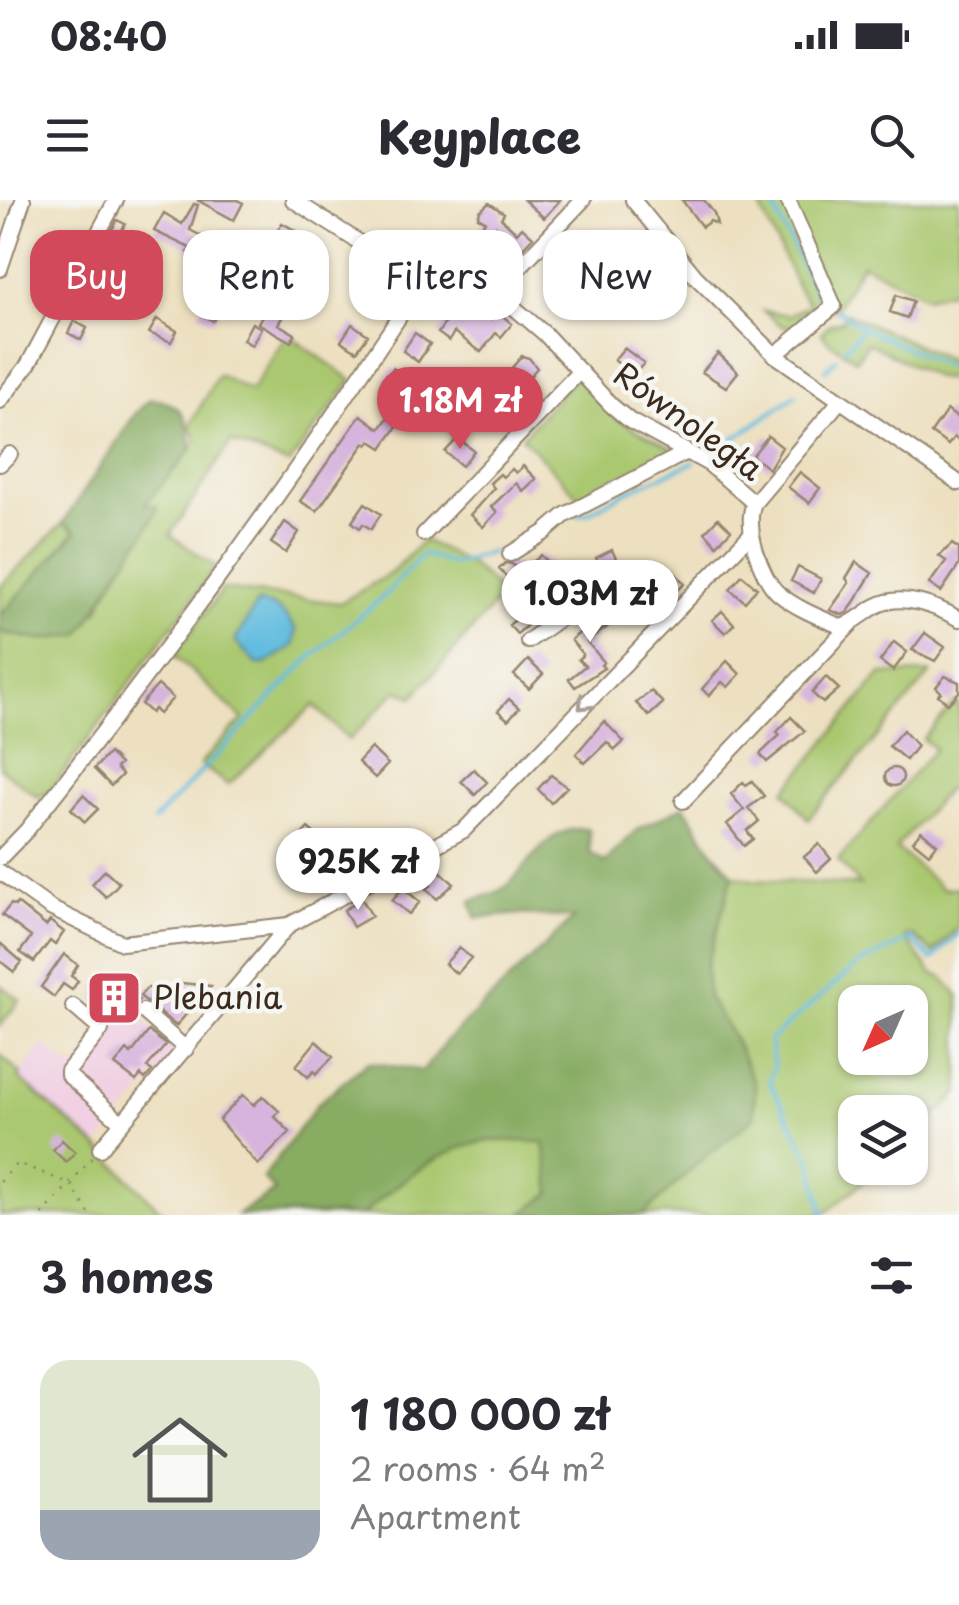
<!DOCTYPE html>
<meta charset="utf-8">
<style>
:root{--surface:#fff;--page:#f7f7f7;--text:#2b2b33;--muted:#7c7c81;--accent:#d1495b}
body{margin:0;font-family:"Playpen Sans",sans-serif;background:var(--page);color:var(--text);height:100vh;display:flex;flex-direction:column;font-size:38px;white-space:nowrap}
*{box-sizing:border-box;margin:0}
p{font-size:32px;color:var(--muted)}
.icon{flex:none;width:55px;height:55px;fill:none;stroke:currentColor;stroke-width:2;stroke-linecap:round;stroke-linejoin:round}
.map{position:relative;height:1015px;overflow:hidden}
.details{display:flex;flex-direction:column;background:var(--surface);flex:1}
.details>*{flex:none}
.top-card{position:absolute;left:30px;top:30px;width:900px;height:90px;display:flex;gap:20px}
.needle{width:65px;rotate:225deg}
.controls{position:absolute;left:838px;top:785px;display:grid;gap:20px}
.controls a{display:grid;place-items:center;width:90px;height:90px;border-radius:20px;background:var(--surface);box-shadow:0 2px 8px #0004;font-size:50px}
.price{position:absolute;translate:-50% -85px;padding:0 22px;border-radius:35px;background:#fff;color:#222;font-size:32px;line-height:65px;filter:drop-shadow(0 2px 5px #0008)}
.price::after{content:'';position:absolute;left:50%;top:60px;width:30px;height:22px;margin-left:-15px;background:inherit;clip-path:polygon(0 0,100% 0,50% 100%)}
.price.current{background:var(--accent);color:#fff}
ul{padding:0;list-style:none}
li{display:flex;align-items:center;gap:30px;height:250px;padding:0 40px}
li span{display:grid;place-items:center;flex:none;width:280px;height:200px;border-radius:30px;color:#555}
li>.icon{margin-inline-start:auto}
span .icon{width:120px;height:120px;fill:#fffc;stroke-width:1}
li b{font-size:42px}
h2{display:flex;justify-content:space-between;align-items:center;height:120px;padding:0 40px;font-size:42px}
.chip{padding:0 35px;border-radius:30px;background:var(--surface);box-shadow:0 2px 8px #0004;font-size:35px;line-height:90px}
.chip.current{background:var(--accent);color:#fff}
.status{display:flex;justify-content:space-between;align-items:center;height:70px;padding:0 50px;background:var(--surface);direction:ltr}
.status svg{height:28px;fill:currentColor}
header{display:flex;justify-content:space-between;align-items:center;height:130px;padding:0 40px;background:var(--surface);font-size:45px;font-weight:800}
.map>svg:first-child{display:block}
.built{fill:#f1d0e3}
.green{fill:#aac86f;stroke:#727946;stroke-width:2.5;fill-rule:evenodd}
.forest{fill:#87ac62;stroke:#616b40;stroke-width:2.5}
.water{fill:#62bcdf;stroke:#4e737e;stroke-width:2.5}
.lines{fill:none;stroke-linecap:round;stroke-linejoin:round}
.stream{stroke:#62bcdf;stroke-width:4}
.building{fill:#d7b4de}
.minor-casing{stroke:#94856f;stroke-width:18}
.path{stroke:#94856f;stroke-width:2.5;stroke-dasharray:2.5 8;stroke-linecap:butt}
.minor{stroke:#fff;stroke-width:14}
.oneway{stroke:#a79f9a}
.labels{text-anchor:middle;stroke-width:9;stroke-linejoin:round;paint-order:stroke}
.street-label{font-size:32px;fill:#3b2a1e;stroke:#f6f6f2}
.poi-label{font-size:32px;fill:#3b2a1e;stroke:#f6f6f2;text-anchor:start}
</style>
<div class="status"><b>08:40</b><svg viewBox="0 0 49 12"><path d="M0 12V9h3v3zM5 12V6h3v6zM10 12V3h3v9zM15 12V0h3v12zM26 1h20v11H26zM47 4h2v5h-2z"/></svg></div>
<header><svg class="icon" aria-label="menu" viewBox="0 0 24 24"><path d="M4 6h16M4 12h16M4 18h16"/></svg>Keyplace<svg class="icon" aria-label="search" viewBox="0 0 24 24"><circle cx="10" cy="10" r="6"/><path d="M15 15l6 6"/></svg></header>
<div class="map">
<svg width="959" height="1015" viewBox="0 0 959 1015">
<rect width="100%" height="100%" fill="#f6f6f2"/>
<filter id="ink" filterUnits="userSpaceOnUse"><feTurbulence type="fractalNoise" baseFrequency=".01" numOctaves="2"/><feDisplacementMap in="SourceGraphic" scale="20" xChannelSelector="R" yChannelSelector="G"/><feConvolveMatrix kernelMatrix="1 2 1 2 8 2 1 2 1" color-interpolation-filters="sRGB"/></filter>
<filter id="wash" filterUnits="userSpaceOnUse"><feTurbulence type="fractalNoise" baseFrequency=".0048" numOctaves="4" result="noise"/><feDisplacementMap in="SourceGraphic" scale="40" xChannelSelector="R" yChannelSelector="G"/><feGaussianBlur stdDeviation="2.25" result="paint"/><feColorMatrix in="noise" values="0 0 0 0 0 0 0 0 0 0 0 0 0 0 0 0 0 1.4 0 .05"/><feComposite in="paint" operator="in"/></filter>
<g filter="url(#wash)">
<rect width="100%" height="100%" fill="#ede0c0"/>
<path class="built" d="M119,818L144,821L178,850L97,946L18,877L43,844L74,869Z"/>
<path class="green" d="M757,0H959V89L927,97L862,64L836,108L800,127H783L763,111L789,115L810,105L799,90Z
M846,113L950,160L959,159V180L937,178L868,143L856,160L829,142L821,133L830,124L842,121Z
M287,134L352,180L289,264L231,242L170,335L216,367L49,592L38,597L0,568V432L39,440L98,411L144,305L191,250L196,239L190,225L218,175L251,191Z
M577,175L618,220L673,249L672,257L583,301L522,237Z
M63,323L76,331L0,416V387Z
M424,340L470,364L503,394L413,497L397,490L349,540L314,505L228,585L200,564L243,519L174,455L223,389L340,403L391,373Z
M931,473L808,619L785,591L881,474Z
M956,502L959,504V576L896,648L943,689L959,687V727L933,753L912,735L905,737L932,774L942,777L959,796V893L910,941V912H855V968H880L828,1011L821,1012V1015H238L316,963L711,649L733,675L753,680L860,685L838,660L935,549L923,539ZM855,802H910V858H855Z
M0,785L20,800L0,826Z
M0,855L21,874L19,878L100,949L165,1015H0Z"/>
<path class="forest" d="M150,199C184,202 189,219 191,250L145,304L158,307C148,332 131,352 117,374C104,395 94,415 79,435L39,440L0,432V416L76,332L63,323L135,214Z
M684,606L711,649L733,675L706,768L708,797L734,838L755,885L754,918L700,961L643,1015H521L551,993L544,942C526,942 507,939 489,941C440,947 397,984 362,1015H237L275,991L263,978L318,903L368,862L423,871L447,840L574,718L520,714L476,718L471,701C483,697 499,693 508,685C536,659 545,626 589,629L590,653L605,662L635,631Z"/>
<path class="water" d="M257,403C278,404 285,414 296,430L294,445L266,464H257L235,441Z"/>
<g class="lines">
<path class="stream" d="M770,0L818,97L828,104
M836,109L863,128L947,166L959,167
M845,149L861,130
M826,170L836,159
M711,255L796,195
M577,315L588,313L625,292L694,262
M154,621L308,460L385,395L423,354L453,364L492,352
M824,1015L811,960L769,881L774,868L770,840L857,765L911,739L932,760L959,733"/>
</g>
<g id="blocks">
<path class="building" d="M197,0H237L243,3L234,20Z
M524,0H560L544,18Z
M682,0H704L714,13L717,24L710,21L702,27Z
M489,3L504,13L501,18L517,33L522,27L533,37L521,50L496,26L477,53L467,47L485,21L478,17L480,11Z
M194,4L198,5L190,30L222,47L213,66L188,52L190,48L154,31L164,13L182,24Z
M117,20L125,24L115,44L107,40Z
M282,23L322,45L318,52L323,55L318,64L303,56L292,75L267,62L277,45L278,40L274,38Z
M53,28L68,36L58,54L44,46Z
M594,62L614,78L604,91L584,75Z
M101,65L117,74L109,90L92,82Z
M380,77L396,87L386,104L370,95Z
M213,89L227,97L213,121L199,113Z
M459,94L491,119L497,111L512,124L501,137L496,133L481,152L454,132L449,141L438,133L451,114L443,108L449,100L454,102Z
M896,95L913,101L907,118L890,112Z
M267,107L283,116L278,124L295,134L291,142L258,123Z
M157,119L177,131L171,142L149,133Z
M74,121L87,128L81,140L68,133Z
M252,123L261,128L252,145L243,140Z
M352,124L368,135L357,151L341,141Z
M415,133L430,144L418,162L403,151Z
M624,148L644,163L634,175L614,160Z
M718,153L738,172L726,187L702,172Z
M522,156L529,158L537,168L525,182L510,170Z
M393,168L411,180L398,200L383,190L387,184L384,182Z
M398,203L409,210L382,248L371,241L368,245L365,243L317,311L300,301L361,215L380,229Z
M947,210L959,219V241L954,237L948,245L931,233Z
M768,236L782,247L769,269L752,256Z
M458,238L474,251L462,266L445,252Z
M523,266L536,279L523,291L516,283L491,307L497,312L483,327L470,315L494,288L490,283L500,274L503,277L512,269L516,273Z
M800,272L820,288L809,303L788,287Z
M365,303L381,314L371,329L363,324L360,328L352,322Z
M718,318L731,330L717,345L705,332Z
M285,322L299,332L286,353L271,343Z
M952,344L959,349V365L941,392L929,384L946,361L939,356Z
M612,350L620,367L605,374L596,358Z
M541,355L555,369L549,375L563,394L517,434L509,425L544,395L523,371Z
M856,362L872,373L848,412L842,415L830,410L849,383L846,378Z
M505,363L512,364L522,376L513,384L499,369Z
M798,367L821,379L814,393L791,381Z
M672,370L685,384L671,396L656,384Z
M742,375L757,388L745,402L730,389Z
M600,403L611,417L603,423L607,427L587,442L604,462L601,465L604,468L575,487L569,479L585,466L578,459L583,455L571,440L590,424L584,416Z
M722,411L734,424L725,433L712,420Z
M925,433L945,447L935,461L912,450Z
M894,442L907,452L893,471L880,461Z
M528,460L543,474L529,489L514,475Z
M727,461L740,474L728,487L722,482L709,496L702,489Z
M945,476L959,482V492L948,504L938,495L941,492L936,487Z
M826,477L839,489L823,503L812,493Z
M158,485L173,498L159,514L154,509L151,513L141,504Z
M651,491L663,503L649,516L636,503Z
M509,499L519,508L508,520L498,511Z
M791,517L805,531L767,562L760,554L780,535L777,532Z
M604,521L624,542L615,550L607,542L585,563L576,554Z
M903,530L917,546L906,560L889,546Z
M371,548L388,564L375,578L358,562Z
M109,553L120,564L116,568L122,575L111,586L94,569Z
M885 577a9 9 0 1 1 18 0a9 9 0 1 1-18 0Z
M474,569L487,582L475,595L461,581Z
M551,575L567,587L551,603L538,589Z
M752,581L764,596L748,608L759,621L747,631L753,639L744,646L727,624L744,610L731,594L743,582L746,585Z
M83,595L98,609L85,622L71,609Z
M308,628L323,641L310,655L306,651L303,654L293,645Z
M921,631L937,644L929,654L913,641Z
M819,644L831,659L817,672L804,657Z
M351,652L363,664L338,685L331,677L340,668L334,661Z
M105,670L119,683L106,697L92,684Z
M439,670L454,684L437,699L427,689L431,685L428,682Z
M403,688L420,702L409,714L392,700Z
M362,699L372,716L353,727L344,710Z
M17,703L46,726L50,721L64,732L55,745L50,741L34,762L20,752L31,737L2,715L11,704L15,706Z
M0,743L22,762L14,772L0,761Z
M459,748L471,758L457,774L445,764Z
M64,754L78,765L71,776L78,781L72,790L63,784L54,797L41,787Z
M97,781L102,784L105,781H115L139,800L125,816L106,813L96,801Z
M181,783L211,786L176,826L140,796L147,788L177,787Z
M149,831L166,845L147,867L152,871L145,879L141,875L136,881L115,865L127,850L131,854Z
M316,841L333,857L316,874L314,871L308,877L296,866Z
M243,895L254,905L263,896L279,911L274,916L290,932L258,965L219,920Z
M62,940L75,952L66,962L53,950Z"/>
</g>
</g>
<g filter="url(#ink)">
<use href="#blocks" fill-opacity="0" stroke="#94856f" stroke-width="2.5"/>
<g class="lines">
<g class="minor-casing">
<path id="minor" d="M293,0L373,51L461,76L496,92L545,134L611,205L630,221L709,264L754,303C744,325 760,377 778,393C795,408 821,418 842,427C855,422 864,413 876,406C901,392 936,406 959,419
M633,0L695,76L775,155L959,283
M0,69L23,0
M496,92L583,0
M775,155L834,106L788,0
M0,201L28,165L116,0
M0,264L10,254
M754,303L839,202
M424,334L580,171
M510,354L544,333L565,315L687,252
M528,441L606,386C638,378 650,395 671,416
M683,601L851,424
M0,658L27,630C170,449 306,262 431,68
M0,672L50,708L122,743L289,725L464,630L750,335
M73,806L101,830L68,871V875L122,923
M143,811L186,849
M100,949L289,725"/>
</g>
<path class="path" d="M0,982L17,963L71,984L90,1015
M42,1015L93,957"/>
<use href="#minor" class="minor"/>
</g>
<defs><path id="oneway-chevron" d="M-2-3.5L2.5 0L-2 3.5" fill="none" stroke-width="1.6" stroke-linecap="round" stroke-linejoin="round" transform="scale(2.5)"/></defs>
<use class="oneway" href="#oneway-chevron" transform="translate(584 504) rotate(135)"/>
</g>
<defs>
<g id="building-square" transform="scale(2.875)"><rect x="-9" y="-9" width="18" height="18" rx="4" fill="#d1495b" stroke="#f6f6f2"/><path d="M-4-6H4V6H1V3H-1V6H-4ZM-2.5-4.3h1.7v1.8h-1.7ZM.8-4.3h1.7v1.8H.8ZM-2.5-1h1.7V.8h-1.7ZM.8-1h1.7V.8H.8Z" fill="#fff"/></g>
</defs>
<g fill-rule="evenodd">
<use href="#building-square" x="114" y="798"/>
</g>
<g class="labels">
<g class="street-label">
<text transform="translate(688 222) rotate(36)" y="11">Równoległa</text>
</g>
<g class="poi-label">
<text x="153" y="809">Plebania</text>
</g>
</g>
</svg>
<div class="controls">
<a><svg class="needle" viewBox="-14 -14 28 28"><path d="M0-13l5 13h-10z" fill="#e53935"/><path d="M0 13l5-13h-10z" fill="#7c7c81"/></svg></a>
<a><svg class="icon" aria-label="layers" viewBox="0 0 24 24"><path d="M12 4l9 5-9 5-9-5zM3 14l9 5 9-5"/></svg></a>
</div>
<b class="price current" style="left:460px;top:252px">1.18M zł</b>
<b class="price" style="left:590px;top:445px">1.03M zł</b>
<b class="price" style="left:358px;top:713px">925K zł</b>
<div class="top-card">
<a class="chip current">Buy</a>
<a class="chip">Rent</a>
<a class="chip">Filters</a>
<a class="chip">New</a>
</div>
</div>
<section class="details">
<h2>3 homes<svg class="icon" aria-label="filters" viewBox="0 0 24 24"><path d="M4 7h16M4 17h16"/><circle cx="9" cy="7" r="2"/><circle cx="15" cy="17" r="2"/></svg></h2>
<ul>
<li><span style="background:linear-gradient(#dfe7d0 75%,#9aa5b1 0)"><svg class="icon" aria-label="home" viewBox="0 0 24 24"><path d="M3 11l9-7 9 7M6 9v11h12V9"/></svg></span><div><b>1 180 000 zł</b><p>2 rooms · 64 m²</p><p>Apartment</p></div></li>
</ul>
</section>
